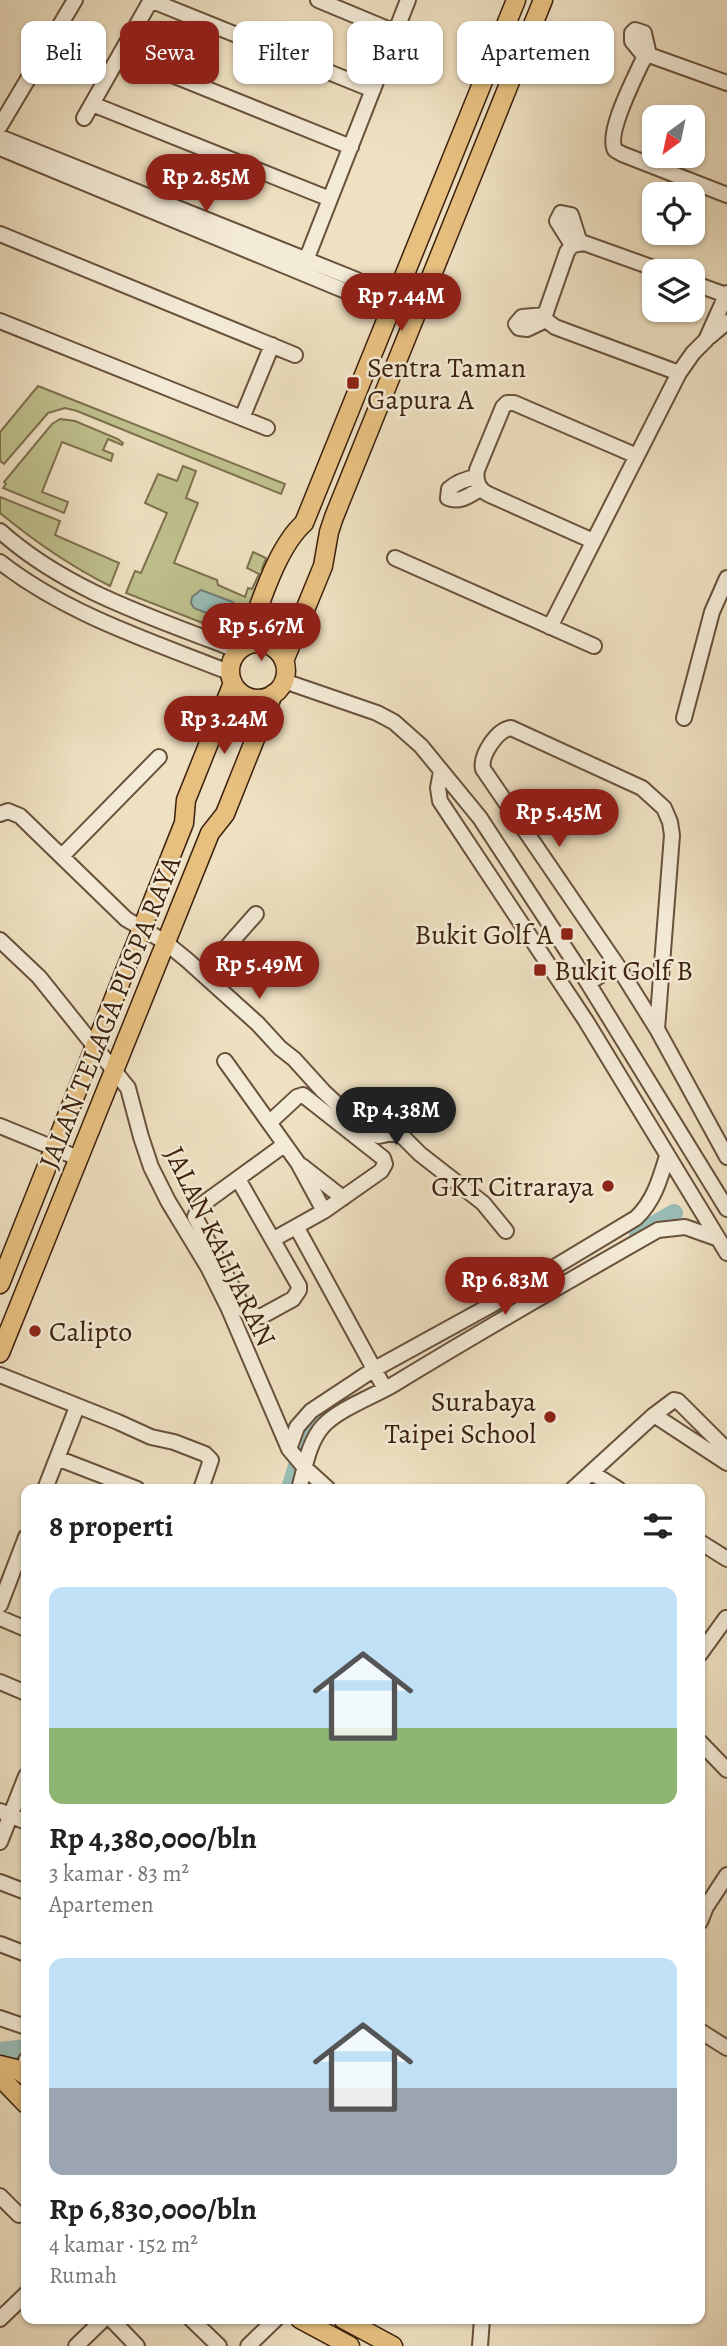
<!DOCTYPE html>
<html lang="id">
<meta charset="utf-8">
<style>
:root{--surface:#fff;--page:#f2f2f2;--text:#222;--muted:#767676;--accent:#8f2418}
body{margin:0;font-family:Alegreya,serif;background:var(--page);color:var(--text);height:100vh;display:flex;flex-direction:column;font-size:26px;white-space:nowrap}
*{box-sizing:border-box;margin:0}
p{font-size:23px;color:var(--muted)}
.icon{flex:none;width:38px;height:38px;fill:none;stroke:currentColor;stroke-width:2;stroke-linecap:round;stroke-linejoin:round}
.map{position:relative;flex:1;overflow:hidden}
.details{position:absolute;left:21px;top:1484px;width:684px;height:840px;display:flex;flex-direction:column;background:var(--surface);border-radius:14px;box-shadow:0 2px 5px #0004}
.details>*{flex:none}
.banner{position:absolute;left:21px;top:21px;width:686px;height:63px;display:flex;gap:14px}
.needle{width:46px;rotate:213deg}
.tools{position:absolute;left:642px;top:105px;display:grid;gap:14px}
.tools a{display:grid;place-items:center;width:63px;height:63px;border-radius:14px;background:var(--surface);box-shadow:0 2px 5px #0004;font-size:35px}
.price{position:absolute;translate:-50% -60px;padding:0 16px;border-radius:24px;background:var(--accent);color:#fff;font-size:23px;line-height:46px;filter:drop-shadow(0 2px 4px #0008)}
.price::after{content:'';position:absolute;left:50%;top:42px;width:21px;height:16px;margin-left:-10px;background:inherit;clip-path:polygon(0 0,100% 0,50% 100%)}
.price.active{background:#222;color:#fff}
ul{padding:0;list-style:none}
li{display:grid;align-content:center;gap:14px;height:371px;padding:0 28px}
li span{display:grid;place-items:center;height:217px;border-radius:14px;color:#555}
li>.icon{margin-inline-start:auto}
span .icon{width:126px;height:126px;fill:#fffc;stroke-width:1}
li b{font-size:30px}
h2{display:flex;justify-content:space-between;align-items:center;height:84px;padding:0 28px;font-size:30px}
.tag{padding:0 24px;border-radius:14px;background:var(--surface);box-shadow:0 2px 5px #0004;font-size:24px;line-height:63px}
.tag.active{background:var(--accent);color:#fff}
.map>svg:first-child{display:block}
.green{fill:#bfc18e;stroke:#7e714e;stroke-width:2}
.water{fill:#99bdb6;stroke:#747f73;stroke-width:2}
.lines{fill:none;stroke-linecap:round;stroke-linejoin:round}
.river{stroke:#99bdb6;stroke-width:18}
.minor-casing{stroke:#68513b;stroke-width:18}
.major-casing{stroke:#3c210e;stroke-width:21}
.minor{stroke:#f4ebd7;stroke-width:14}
.major{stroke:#e7c080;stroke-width:18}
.poi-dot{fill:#8f2418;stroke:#f4ebd7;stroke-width:2.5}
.labels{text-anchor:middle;stroke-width:5;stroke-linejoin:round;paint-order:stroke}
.poi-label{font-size:28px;fill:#3c210e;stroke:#f4ebd7;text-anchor:start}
.street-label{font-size:28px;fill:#3c210e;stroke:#f4ebd7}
</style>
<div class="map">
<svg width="727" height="2346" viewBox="0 0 727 2346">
<rect width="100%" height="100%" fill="#eee0c1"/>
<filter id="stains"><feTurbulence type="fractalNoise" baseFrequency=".00286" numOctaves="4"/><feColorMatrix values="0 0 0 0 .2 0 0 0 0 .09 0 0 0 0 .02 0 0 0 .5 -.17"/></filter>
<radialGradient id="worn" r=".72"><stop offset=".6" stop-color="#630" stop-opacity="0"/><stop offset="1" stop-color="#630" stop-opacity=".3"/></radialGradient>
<path class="green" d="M38,386L285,484L281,494L77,411L65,408L48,413L4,464L0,461V432Z
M60,419L75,421L118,439L123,443L122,445L108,439L103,450L113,454L111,461L62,442L42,492L68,502L64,513L3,488L6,484L4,482L52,424Z
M183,466L196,471L186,498L198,503L174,563L217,580L218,585L245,597L248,588L252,589L259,574L247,568L253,552L266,558L262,569L264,575C255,599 250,634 218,629L126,593L135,571L141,573L167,513L145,503L158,474L177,481Z
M0,497L60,521L55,535L119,563L110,586C70,566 34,541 0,513Z"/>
<path class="water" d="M201,590L233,602L236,607L232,618L226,621L194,608L191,603L192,597Z"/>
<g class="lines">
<path class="river" d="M638,1234L674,1213
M290,1489L304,1442L322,1422
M0,2051L26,2048"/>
<g class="minor-casing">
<path id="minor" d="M150,0L373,90
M318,0L395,32
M120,54L351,147
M649,55L645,57L641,64C633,82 606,133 615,150L622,154L727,195
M649,55L727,83
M645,57L632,41V33L635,30L644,33L649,55
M92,104L330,199
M84,118L151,0
M0,126L75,0
M0,137L357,280L352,293
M0,148L389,309
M0,234L295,355
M572,245L557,221L561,213L571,215L580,243
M303,268L408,0
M662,271L584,243L572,245L567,252L545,315L546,320L555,327L679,373
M693,283L726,295
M545,315L522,317L516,324L519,328L527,329L546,320
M0,321L267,428
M709,337L727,322
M242,418L272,345
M476,477C465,479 457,482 449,489L448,498C460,503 470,495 480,489
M0,531C68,592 155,618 239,651
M593,541L490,495C479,490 475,482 477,470L503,407L507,403H514L637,456
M395,558L594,646
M0,562C68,615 151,641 231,673
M550,627L679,373L693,353L706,340L727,293
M284,681L377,713L394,722L421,746L480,818L588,983L727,1209
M684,718L712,612L727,578
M511,728L642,788L664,808L670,822L672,835L657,1029L617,965L483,769C480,755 497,730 511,728Z
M441,771L438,788L440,801L586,1021L727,1253
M0,814L8,811L20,816L126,919L165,942L187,960L258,1024L280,1048L294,1059L323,1091L367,1132L379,1136L393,1133L403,1137L420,1154L483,1203L506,1231
M62,856L159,757
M0,940L39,977L128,1088L141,1137L151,1167L168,1201L208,1267L228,1307L289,1449L305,1468L328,1489
M203,974L256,914
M588,983L617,965
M657,1029L727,1157
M225,1061L298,1163L324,1211
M270,1122L297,1097L303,1095L383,1158L385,1164L381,1171L324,1211L274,1239
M0,1126L78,1158
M302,1166L343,1198
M238,1179L299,1286V1290L293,1299L262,1316H252L245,1311L195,1217L200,1206L284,1145
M297,1228L385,1389
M0,1375L118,1422L151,1437L174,1442L205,1454L211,1460L201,1489
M654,1415L727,1463
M289,1449L297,1427L311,1411L373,1370L493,1304L636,1218C654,1201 660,1179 667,1156
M57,1458L137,1489
M592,1473L618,1489
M45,1489L77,1407
M299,1489C305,1468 308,1443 323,1426C340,1408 375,1396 396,1383C483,1330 570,1280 658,1230L685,1227L716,1238
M573,1489L654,1415L674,1400L678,1401L727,1450
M700,1542L727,1559
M0,1605L26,1537
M0,1618L26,1629
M700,1654L726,1618
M0,1682L26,1693
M700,1742L727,1770
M0,1811L26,1822
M0,1842L26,1776
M0,1882L26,1892
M700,1922L706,1907L727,1875
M0,1944L26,1954
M0,2018L26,2027
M700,2031L727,2048
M26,2060V2062
M0,2196L19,2215
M0,2319L26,2294
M111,2319L137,2346
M191,2319L219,2346
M76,2346L104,2319
M248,2346L276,2319
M480,2346L482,2319"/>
</g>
<g class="major-casing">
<path id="major" d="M230 671a28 28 0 1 1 56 0a28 28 0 1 1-56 0Z
M244,647C259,609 275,549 304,523L516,0
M284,661L323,566L329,532L334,517L543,0
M0,1284L184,823L186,800L233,683
M0,1353L210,833L225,814L273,694
M0,2065L16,2069L26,2076
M0,2077L26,2104
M300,2319L350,2346
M343,2319L393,2346"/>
</g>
<use href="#minor" class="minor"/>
<use href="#major" class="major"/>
</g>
<g class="poi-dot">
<rect x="346" y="376" width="14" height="14" rx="3.5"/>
<rect x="560" y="927" width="14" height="14" rx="3.5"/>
<rect x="533" y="963" width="14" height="14" rx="3.5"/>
<circle cx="608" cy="1186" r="7"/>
<circle cx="35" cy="1331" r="7"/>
<circle cx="550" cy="1417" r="7"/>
</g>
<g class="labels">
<g class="poi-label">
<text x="367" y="377">Sentra Taman<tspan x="367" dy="32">Gapura A</tspan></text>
<text x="553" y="944" text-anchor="end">Bukit Golf A</text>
<text x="554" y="980">Bukit Golf B</text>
<text x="594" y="1196" text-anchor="end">GKT Citraraya</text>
<text x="49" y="1341">Calipto</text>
<text x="536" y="1411" text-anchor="end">Surabaya<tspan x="536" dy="32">Taipei School</tspan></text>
</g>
<g class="street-label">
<text transform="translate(109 1012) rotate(-68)" y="10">JALAN TELAGA PUSPA RAYA</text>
<text transform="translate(221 1246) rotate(64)" y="10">JALAN KALIJARAN</text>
</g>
</g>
<rect width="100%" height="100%" filter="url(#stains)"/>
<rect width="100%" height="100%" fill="url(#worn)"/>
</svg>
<div class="tools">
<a><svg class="needle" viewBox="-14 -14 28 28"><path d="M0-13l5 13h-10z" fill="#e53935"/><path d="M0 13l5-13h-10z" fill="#767676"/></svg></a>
<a><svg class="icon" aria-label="locate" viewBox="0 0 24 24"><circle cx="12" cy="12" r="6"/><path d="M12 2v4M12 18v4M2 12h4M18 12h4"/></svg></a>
<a><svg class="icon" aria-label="layers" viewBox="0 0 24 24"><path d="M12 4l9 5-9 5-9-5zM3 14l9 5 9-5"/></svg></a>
</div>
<b class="price" style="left:206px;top:214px">Rp 2.85M</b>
<b class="price" style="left:401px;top:333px">Rp 7.44M</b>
<b class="price" style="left:261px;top:663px">Rp 5.67M</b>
<b class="price" style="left:224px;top:756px">Rp 3.24M</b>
<b class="price" style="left:559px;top:849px">Rp 5.45M</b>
<b class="price" style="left:259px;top:1001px">Rp 5.49M</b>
<b class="price active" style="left:396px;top:1147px">Rp 4.38M</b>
<b class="price" style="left:505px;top:1317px">Rp 6.83M</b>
<div class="banner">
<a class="tag">Beli</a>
<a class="tag active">Sewa</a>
<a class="tag">Filter</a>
<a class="tag">Baru</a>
<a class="tag">Apartemen</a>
</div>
<section class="details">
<h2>8 properti<svg class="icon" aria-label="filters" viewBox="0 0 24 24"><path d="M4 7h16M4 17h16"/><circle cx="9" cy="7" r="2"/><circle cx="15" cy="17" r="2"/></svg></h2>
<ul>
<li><span style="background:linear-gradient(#bfe0f5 65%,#8fb573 0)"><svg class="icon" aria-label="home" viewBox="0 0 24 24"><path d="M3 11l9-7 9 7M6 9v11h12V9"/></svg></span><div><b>Rp 4,380,000/bln</b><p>3 kamar · 83 m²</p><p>Apartemen</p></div></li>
<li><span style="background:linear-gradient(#bfe0f5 60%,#9aa5b1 0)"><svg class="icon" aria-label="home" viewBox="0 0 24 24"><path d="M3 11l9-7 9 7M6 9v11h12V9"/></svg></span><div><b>Rp 6,830,000/bln</b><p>4 kamar · 152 m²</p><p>Rumah</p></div></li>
</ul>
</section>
</div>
